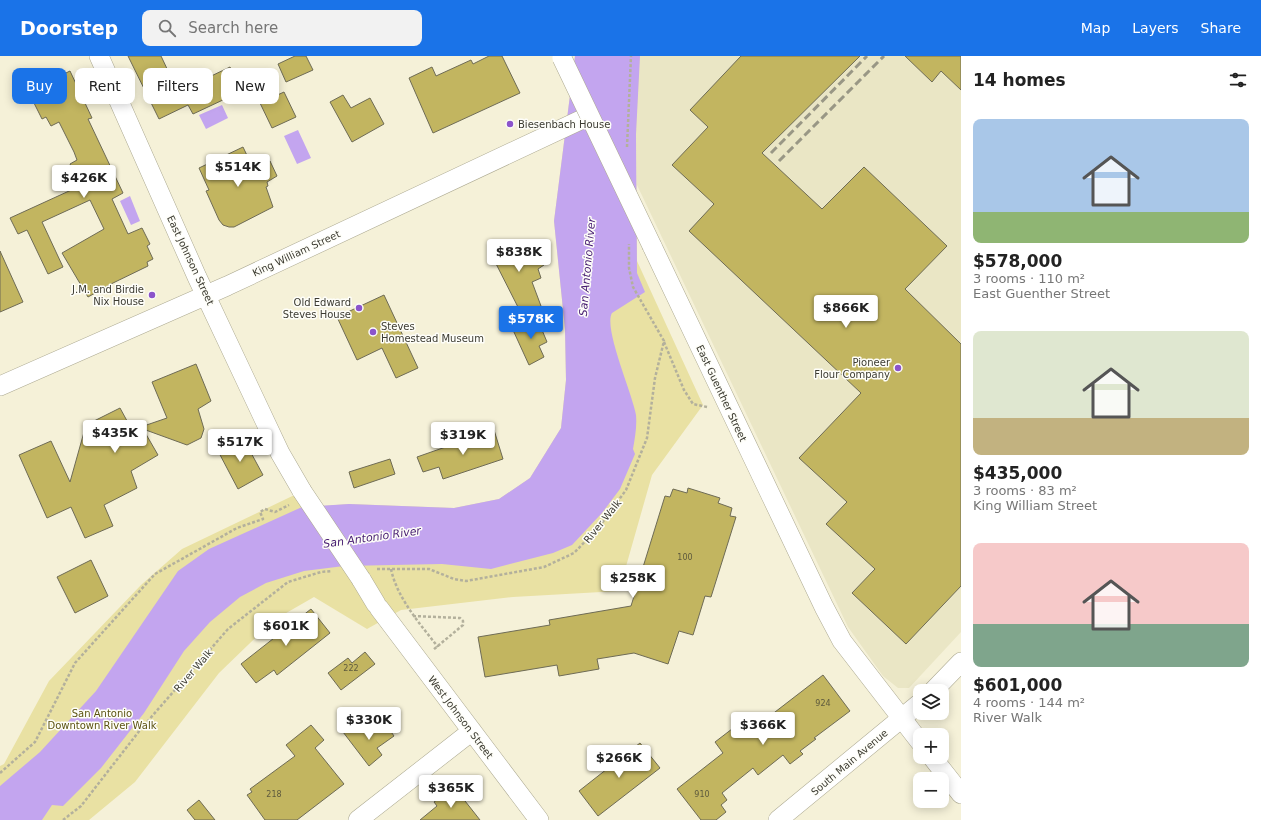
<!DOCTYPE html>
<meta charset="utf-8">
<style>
:root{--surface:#fff;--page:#f2f2f2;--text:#222;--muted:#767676;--accent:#1a73e8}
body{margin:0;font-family:"DejaVu Sans",sans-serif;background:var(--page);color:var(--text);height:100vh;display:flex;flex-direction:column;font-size:15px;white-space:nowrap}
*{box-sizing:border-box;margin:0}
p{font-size:13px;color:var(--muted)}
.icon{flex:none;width:22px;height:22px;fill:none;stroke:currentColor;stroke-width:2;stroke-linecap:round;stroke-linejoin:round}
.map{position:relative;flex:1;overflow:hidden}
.sheet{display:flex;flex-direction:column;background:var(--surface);width:300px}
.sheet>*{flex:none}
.guide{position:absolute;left:12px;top:12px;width:380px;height:36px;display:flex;gap:8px}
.tools{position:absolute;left:913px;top:628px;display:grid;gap:8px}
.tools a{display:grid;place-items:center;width:36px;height:36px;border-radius:8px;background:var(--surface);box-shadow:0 2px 10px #0003;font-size:20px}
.price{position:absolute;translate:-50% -34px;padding:0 9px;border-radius:4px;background:#fff;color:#222;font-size:13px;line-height:26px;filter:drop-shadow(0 1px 2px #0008)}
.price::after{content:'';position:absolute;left:50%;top:24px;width:12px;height:9px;margin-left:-6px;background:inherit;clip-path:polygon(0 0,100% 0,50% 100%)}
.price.on{background:var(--accent);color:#fff}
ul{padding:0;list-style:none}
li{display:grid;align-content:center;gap:8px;height:212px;padding:0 12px}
li span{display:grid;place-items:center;height:124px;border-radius:8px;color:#555}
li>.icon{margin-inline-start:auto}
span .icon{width:72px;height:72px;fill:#fffc;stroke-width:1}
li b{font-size:17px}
h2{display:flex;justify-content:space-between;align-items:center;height:48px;padding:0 12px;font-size:17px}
.tag{padding:0 14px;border-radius:8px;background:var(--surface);box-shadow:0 2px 10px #0003;font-size:14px;line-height:36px}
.tag.on{background:var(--accent);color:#fff}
header{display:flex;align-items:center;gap:24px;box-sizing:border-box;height:56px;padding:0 20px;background:var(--accent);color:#fff}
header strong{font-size:19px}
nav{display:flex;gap:22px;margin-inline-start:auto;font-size:14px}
.search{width:280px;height:36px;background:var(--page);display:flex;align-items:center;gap:10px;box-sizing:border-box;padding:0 14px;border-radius:8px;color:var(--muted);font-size:15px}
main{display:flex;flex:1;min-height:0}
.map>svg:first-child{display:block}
.built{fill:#eae6c5}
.green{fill:#e9e1a3}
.water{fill:#c3a5ef}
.building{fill:#c2b560;stroke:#6e6b55}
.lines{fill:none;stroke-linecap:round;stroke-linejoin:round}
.street-casing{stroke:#aca991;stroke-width:20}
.path{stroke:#b3b09c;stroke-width:2.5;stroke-dasharray:3 2;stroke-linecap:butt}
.street{stroke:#fff;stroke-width:19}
.rail{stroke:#999785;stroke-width:3;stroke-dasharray:8 4;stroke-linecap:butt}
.street-bridge-casing{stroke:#aca991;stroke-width:20;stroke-linecap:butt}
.street-bridge{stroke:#fff;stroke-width:19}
.poi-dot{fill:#8b54cb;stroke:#fefef9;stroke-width:1.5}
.labels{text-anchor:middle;stroke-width:3;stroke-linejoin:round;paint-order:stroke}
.number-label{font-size:8px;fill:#5e5a3d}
.poi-label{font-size:10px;fill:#3c3b31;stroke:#fefef9;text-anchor:end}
.street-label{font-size:10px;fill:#3c3b31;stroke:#fefef9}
.park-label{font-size:10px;fill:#5c5312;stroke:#fefef9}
.water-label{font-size:11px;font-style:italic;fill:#461c71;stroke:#fefef9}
</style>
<header>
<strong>Doorstep</strong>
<div class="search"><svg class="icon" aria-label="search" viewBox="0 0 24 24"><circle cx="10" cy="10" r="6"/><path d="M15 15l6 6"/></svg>Search here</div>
<nav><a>Map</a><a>Layers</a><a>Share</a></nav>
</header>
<main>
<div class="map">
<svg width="961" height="764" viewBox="0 0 961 764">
<rect width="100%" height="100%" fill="#f5f1d8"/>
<path class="built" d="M640,0H961V576L909,632H898L883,620L848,571L637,129L636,78Z"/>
<path class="green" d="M575,0H640L636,78L637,205L703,349L652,419L619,535L513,541L401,554L367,573L314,541L274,564L219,617L135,726L89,764H0V710L4,708L49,625L141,529L182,493L309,432L322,450L349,448L454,452L499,443L530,422L561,372L566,324L565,273L554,165Z"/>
<path class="water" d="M575,0H640L636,78L637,217L645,236L612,257C603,272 633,339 636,359C637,371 635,381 633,393L635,398L620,433L602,457L572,489L553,497L491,513L442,508L344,510L304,515L266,527L240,541L210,566L184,595L144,657L101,712L63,750L52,749L42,764H0V730L40,696L96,635L178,515L209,493L302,451L349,448L454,452L499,443L530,422L561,372L566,324L565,273L554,165Z
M222,49L228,62L206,73L199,59Z
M298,74L311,102L297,108L284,80Z
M130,140L140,165L131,169L120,145Z"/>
<path class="building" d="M128,0H161L178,36L230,11L242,35L193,58L188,49L159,63Z
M295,0H306L313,14L286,26L278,8Z
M489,0H502L520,37L433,77L409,22L432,11L436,20L471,4L473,8Z
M741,0H860L762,97L822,153L864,111L947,190L905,233L961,288V530L906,588L852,537L875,513L826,468L847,446L799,402L861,337L689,175L714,148L672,109L708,71L690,54Z
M905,0H961V34L941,15L932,26Z
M70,15L92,62L88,63L123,137L112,143L128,178L142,172L150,188L147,190L153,203L147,206L148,210L113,227L88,241L62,197L104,173L90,144L42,166L63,211L48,218L27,174L18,178L10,162L80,130L70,108L77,104L74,96L59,66L51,70L46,61L42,63L34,47L39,45L33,33Z
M284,36L296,61L272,72L260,47Z
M343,39L351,52L370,42L384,68L352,86L330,46Z
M243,91L253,112L270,105L277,120L267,126L268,130L266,131L273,151L234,171H229L223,169L219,164L206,135L209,134L199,112Z
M503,185L506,192L521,186L525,194L532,192L544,209L538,213L541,222L532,226L541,250L522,259L488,192Z
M0,195L23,246L0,256Z
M384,239L418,312L396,322L382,292L357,304L337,261Z
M537,262L547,286L539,290L544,301L529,309L513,274Z
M196,308L211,345L198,353L204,373L201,382L187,389L143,373L158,399L131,415L137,432L104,449L113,470L85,482L71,451L47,462L19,399L51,385L70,426L86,369L120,352L132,374L167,362L152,326Z
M494,374L503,403L443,423L439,411L423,416L417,401Z
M243,382L263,419L238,433L218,395Z
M390,403L395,418L354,432L349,416Z
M688,432L720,442L718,447L732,452L730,460L736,461L711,541L705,540L693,579L679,575L668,608L634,597L597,603L599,613L559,620L557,609L485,621L478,581L550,569L549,564L631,550L665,440L670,441L673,433L687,437Z
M91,504L108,540L75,557L57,521Z
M311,553L330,577L277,619L274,614L256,627L241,608Z
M365,596L375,608L341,634L328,617L348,602L352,607Z
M823,619L850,655L814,682L816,683L800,695L803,698L790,708L783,699L758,719L753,712L722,737L727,744L721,749L726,756L716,764H701L677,733L723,697L715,686L745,663L753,673Z
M356,666L367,679L384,666L394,680L377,692L382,699L369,710L343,676Z
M311,669L324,684L315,692L344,728L297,764H265L247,739L252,736L250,733L295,700L286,689Z
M640,687L660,712L598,760L579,735Z
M454,731L480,764H420L437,750L434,746Z
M199,744L215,764H195L187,754Z"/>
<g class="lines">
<g class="street-casing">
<path id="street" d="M99,0L197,221L280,397L302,435
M652,190L824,551L842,585L920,686
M0,330L227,230L589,60
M361,523L376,548
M379,552L539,764
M933,635L961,606
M932,701L961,738
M358,764L472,675
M778,764L920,647"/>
</g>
<path class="path" d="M627,91L631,0
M664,286L684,334L693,348L707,351
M377,513H429L454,523L466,525L544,511L574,497L599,471L626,434L647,382L655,322L664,285L633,231L629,212V188
M391,513C397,542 420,568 438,591
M413,560L460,562L463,565V569L433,594
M0,717L35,686L75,607L155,518L237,472L263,463L260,456L265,453L275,456L289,449
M63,764L81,750L140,674L228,573L288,526L321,516L332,515"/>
<use href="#street" class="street"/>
<path class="rail" d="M771,97L867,0
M779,105L884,0"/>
<g class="street-bridge-casing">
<path id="street-bridge" d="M562,2L652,190
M302,435L361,523"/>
</g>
<use href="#street-bridge" class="street-bridge"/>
</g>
<g class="poi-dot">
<circle cx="510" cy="68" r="4"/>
<circle cx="152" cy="239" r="4"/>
<circle cx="359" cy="252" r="4"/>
<circle cx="373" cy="276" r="4"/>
<circle cx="898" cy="312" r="4"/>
</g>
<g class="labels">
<g class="number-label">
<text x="685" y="504">100</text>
<text x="351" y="615">222</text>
<text x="823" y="650">924</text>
<text x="274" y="741">218</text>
<text x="702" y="741">910</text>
</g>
<g class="poi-label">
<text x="518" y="72" text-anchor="start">Biesenbach House</text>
<text x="144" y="237">J.M. and Birdie<tspan x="144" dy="12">Nix House</tspan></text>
<text x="351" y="250">Old Edward<tspan x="351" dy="12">Steves House</tspan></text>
<text x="381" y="274" text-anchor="start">Steves<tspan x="381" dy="12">Homestead Museum</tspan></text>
<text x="890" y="310">Pioneer<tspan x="890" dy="12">Flour Company</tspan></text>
</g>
<g class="street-label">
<text transform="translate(296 197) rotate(-25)" y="4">King William Street</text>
<text transform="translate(191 204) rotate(65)" y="4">East Johnson Street</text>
<text transform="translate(722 337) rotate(65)" y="4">East Guenther Street</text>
<text transform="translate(602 465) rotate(-51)" y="4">River Walk</text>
<text transform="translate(193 614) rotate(-49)" y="4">River Walk</text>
<text transform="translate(461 661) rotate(53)" y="4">West Johnson Street</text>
<text transform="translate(849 706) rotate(-40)" y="4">South Main Avenue</text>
</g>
<g class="park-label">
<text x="102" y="661">San Antonio<tspan x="102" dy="12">Downtown River Walk</tspan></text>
</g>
<g class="water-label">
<text transform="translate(587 211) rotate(-85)" y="4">San Antonio River</text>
<text transform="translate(372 481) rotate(-8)" y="4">San Antonio River</text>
</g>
</g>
</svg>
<div class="tools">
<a><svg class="icon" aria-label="layers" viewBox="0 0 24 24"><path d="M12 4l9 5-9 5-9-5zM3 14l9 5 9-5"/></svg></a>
<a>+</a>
<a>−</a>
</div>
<b class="price" style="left:238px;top:132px">$514K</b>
<b class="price" style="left:84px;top:143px">$426K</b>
<b class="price" style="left:519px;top:217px">$838K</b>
<b class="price" style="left:846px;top:273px">$866K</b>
<b class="price on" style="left:531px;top:284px">$578K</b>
<b class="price" style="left:115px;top:398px">$435K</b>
<b class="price" style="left:463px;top:400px">$319K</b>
<b class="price" style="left:240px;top:407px">$517K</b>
<b class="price" style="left:633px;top:543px">$258K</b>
<b class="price" style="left:286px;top:591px">$601K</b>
<b class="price" style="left:369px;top:685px">$330K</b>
<b class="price" style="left:763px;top:690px">$366K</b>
<b class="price" style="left:619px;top:723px">$266K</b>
<b class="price" style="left:451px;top:753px">$365K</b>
<div class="guide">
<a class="tag on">Buy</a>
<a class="tag">Rent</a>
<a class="tag">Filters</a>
<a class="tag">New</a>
</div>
</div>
<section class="sheet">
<h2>14 homes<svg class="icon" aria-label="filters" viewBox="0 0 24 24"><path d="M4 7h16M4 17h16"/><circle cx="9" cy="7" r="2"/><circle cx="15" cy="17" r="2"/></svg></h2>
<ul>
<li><span style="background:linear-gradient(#a9c7e8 75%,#8fb573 0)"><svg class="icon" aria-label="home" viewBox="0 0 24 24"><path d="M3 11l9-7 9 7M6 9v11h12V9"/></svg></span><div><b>$578,000</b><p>3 rooms · 110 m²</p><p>East Guenther Street</p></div></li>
<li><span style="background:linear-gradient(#dfe7d0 70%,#c2b280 0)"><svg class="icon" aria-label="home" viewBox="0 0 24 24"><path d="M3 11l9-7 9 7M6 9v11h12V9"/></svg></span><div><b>$435,000</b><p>3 rooms · 83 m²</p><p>King William Street</p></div></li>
<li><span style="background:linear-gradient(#f6c9c9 65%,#7fa58c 0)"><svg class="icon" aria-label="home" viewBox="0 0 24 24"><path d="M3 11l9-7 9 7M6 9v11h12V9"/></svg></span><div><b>$601,000</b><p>4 rooms · 144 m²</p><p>River Walk</p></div></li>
</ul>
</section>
</main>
